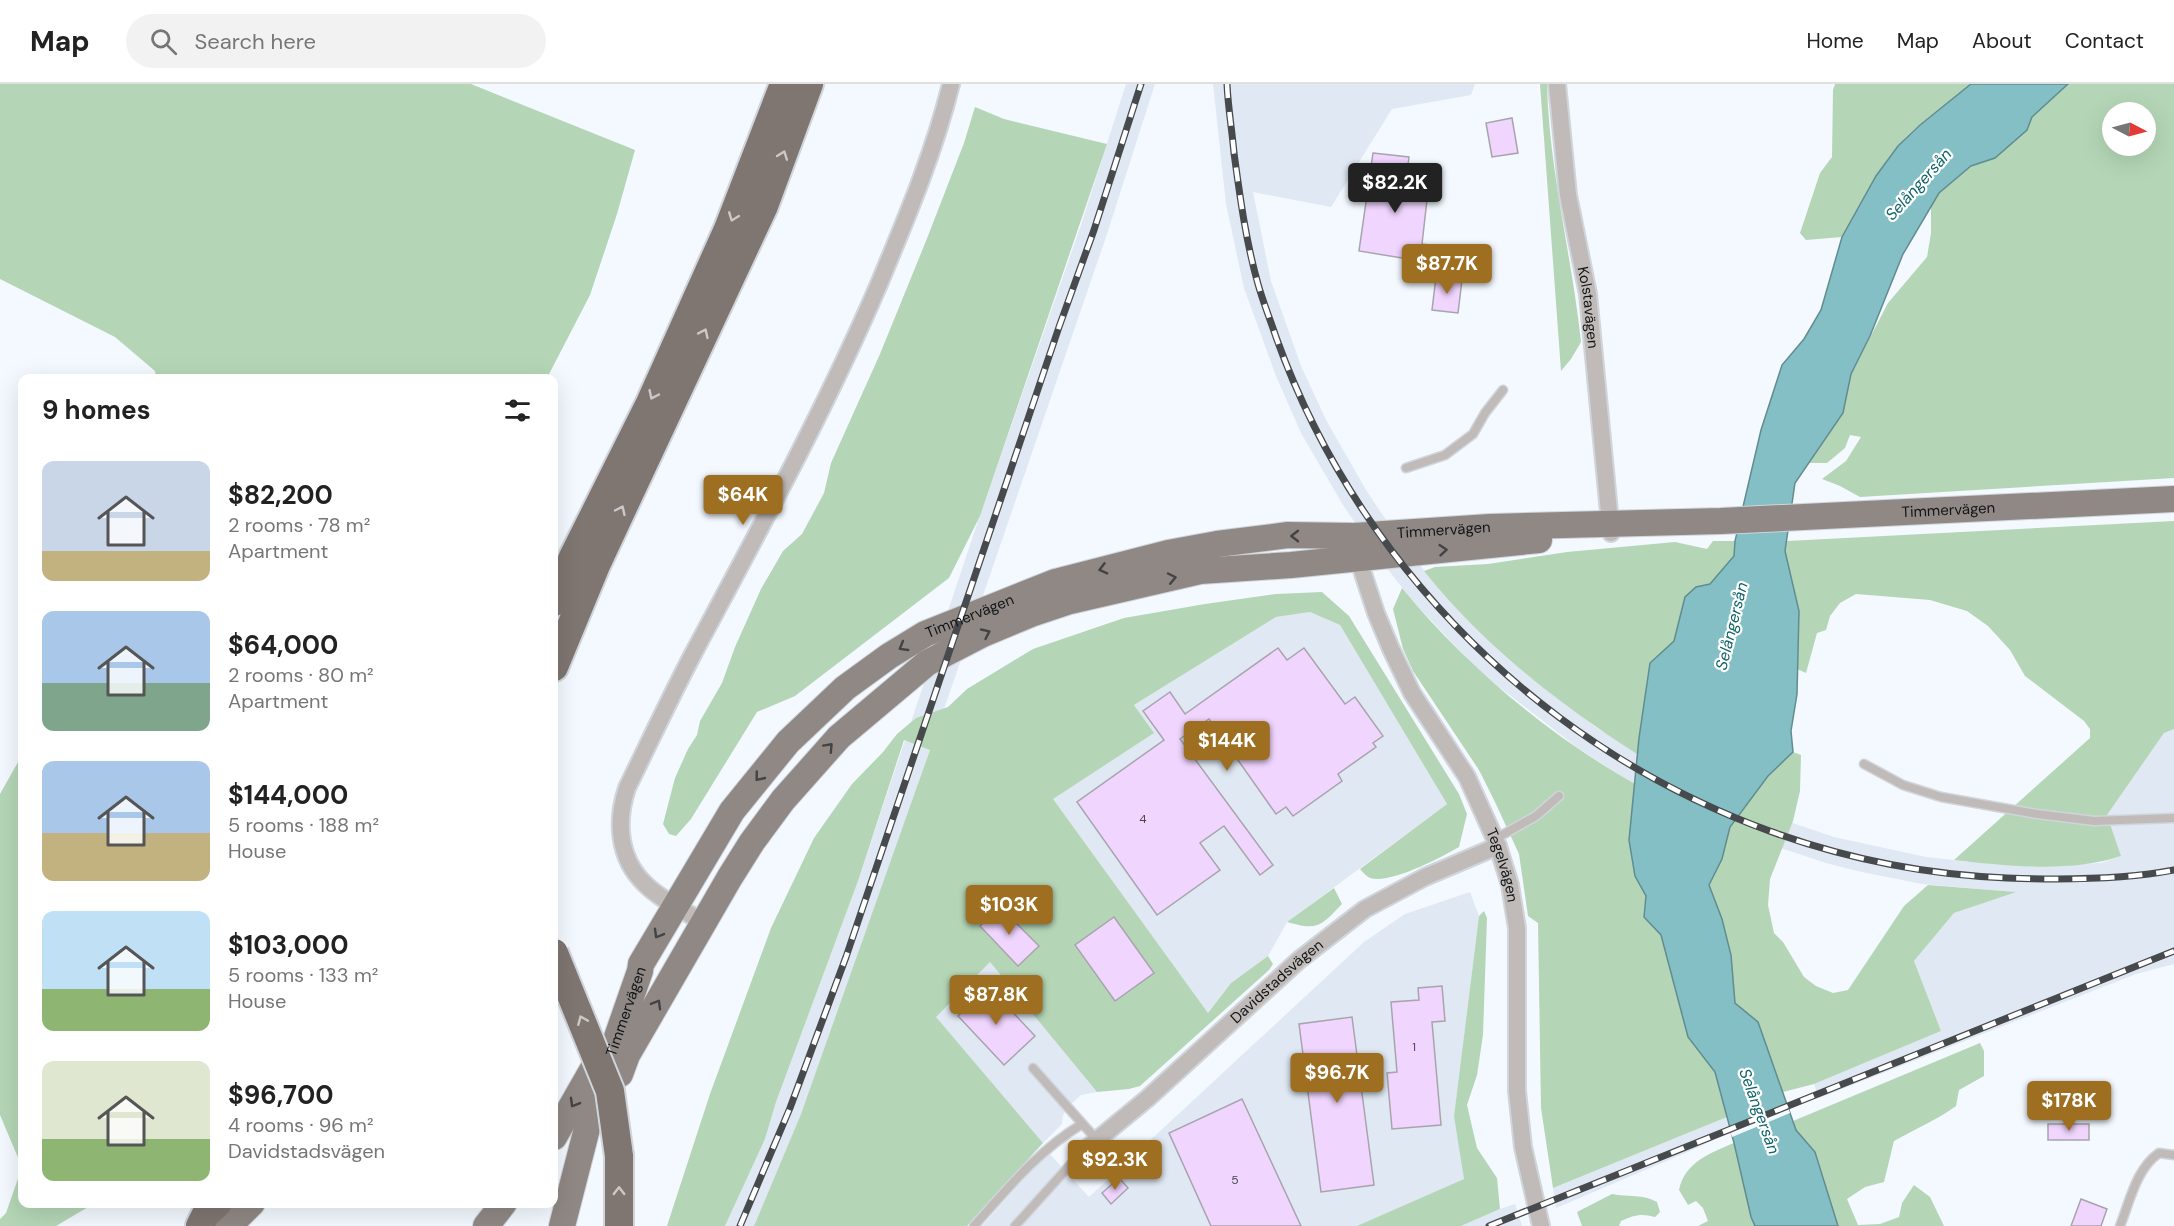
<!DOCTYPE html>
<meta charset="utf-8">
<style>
:root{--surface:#fff;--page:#f2f2f2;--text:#222;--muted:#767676;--line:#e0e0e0;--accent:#9e6e21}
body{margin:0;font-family:"DM Sans",sans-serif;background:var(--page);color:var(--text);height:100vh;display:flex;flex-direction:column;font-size:22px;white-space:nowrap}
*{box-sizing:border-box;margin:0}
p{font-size:20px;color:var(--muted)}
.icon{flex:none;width:33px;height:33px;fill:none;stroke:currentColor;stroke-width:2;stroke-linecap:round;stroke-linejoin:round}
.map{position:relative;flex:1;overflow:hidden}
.panel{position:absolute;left:18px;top:290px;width:540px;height:834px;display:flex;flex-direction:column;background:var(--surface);border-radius:12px;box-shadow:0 6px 24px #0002}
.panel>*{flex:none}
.needle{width:39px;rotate:96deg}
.controls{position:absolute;left:2102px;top:18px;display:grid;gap:12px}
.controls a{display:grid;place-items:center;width:54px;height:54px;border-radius:50%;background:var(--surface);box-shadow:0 6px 24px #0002;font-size:30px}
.price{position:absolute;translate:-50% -51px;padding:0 14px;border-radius:6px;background:var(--accent);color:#fff;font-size:20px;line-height:39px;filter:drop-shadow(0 2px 3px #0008)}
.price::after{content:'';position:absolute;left:50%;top:36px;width:18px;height:14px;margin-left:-9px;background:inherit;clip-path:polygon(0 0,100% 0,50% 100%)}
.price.on{background:#222;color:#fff}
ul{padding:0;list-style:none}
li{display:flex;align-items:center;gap:18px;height:150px;padding:0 24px}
li span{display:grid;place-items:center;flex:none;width:168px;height:120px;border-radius:12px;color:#555}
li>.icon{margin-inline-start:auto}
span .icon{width:72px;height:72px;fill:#fffc;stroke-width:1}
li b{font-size:26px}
h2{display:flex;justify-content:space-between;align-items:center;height:72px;padding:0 24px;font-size:26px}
header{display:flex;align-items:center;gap:36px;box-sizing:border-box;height:84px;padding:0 30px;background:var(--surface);border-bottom:2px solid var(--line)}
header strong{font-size:28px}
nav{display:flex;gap:33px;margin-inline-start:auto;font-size:21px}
.search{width:420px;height:54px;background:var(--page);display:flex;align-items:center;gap:15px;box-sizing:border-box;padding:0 21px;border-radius:33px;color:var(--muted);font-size:22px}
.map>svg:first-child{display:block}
.built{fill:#dfe8f3}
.green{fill:#b4d6b6;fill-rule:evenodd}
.water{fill:#83bfc4;stroke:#618c90;stroke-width:1.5}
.pier{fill:#f3f9ff}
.building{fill:#f0d5fe;stroke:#a9a4ac;stroke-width:1.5}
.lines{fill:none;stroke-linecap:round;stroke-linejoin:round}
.lane-casing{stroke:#cfd5da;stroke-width:11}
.street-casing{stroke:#cfd5da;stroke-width:20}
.primary-casing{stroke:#cfd5da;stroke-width:28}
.highway-casing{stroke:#cfd5da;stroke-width:32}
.lane{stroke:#c0bbb9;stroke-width:8}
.street{stroke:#c0bbb9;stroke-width:16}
.primary{stroke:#908885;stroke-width:26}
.highway{stroke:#7f7672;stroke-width:28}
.rail-casing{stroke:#474a4d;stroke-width:7}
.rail{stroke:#fff;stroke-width:4.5;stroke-dasharray:14;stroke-linecap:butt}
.highway-bridge-casing{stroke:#cfd5da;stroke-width:32;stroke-linecap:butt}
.highway-bridge{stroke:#7f7672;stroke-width:28}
.oneway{stroke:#ccc8c7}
.oneway2{stroke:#444343}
.labels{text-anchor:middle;stroke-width:4.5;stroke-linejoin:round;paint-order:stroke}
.number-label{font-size:12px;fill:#4a4551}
.street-label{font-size:15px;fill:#121517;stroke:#fff}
.water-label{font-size:16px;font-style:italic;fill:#0f6369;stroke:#fff}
</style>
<header>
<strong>Map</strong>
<div class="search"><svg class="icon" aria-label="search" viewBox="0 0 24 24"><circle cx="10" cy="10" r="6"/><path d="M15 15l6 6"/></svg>Search here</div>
<nav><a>Home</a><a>Map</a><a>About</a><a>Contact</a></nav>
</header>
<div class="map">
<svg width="2174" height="1142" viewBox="0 0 2174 1142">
<rect width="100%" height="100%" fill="#f3f9ff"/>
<path class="built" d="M1126,0H1155L1107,150L883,803L801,1030L754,1142H725L765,1055L776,1018L858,797L976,443L1081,141Z
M1213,0H1475L1471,11L1392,25L1331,123L1253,108L1271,197L1301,282L1326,336L1366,406L1398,454L1432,496L1594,642L1661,683L1757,727L1834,753L1926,773L1981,779L2051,781L2101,779L2121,772L2107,731L2164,649L2174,645V880L2136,890L1819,1014L1814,1000L1941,947L1914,877L1954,829L2014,808L1922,800L1857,787L1826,779L1748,753L1648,708L1621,692L1578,664L1494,599L1472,580L1411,515L1376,470L1343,421L1301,349L1276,292L1244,204L1226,120Z
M1310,528L1340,541L1447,720L1287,838L1268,872L1231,899L1208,929L1052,715L1153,649L1134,621L1276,533Z
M1470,808L1479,832L1454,1032L1461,1065L1464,1095L1359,1142H982L1048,1068L1089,1113L1364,858L1405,830Z
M990,878L1097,1008L1081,1011L1069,1022L1063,1031L1062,1040L1043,1059L935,933Z
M1727,1033L1731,1048L1690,1067L1556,1124L1553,1104Z
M1515,1120L1522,1142H1461L1500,1125Z"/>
<path class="green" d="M0,0H471L635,66L617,130L590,211L547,294H156L155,287L115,253L0,195Z
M1540,0H1547C1549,87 1572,172 1581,258L1571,275L1561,287Z
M1835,0H1971C1947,21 1918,38 1897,63C1875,90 1859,123 1842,153L1806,156L1800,149L1820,89L1832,73L1833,6Z
M2068,0H2174V394L1860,413L1840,402L1822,395L1846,377L1861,353L1850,351L1845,364L1827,379H1809L1843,329L1851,290L1888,219L1927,173L1931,149V123L1939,109L1972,82L1995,74L2027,46L2032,33ZM2112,28H2145V62H2112Z
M975,23L1004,35L1107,60L980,432L949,494L795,612L757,628L691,735L676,752L669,750L663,740L675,694L688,665L697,651L700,637L722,599L735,563L761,505L783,467L802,450L824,409L831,379L880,270L926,157L964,59Z
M2174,437V645L2164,649L2107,731L2121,772C2072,789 2006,782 1954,776L2090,654V645L2084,637L2025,592L2010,566L1988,542L1967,527L1930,516L1856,510L1840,519L1830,532L1826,546L1817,549L1806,589L1797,585L1799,527L1785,467L1787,457Z
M1713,457H1735L1734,472L1710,500L1696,503L1685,513L1674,557L1650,579L1637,670C1559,620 1483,561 1424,487L1435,483L1488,480L1567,468L1675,458L1707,465Z
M1402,504C1466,582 1547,650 1635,700V792L1646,812L1644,833L1661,851L1688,953L1715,988L1727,1033L1553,1104L1541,1024L1538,839L1528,832L1519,770L1495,718L1479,686L1413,587L1403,565L1393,525Z
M1322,508L1349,532L1459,710L1467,730L1459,763C1440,774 1391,800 1370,794C1366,792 1363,788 1360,785L1447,720L1340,541L1310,528L1276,533L1134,621L1154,649L1053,715L1208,929L1231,899L1268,872L1273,880L1269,886L1140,1002L1129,1005L1097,1008L990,878L936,933L1043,1059L967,1142H754L801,1030L930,666L904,656L858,797L776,1018L765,1055L725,1142H667L710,1010L771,844L814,754L852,700L883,668L897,650L916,634L948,623L967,605L1033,565L1124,534L1205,520L1276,510Z
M1793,668L1801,671L1800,707L1793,737L1770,795L1768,821L1774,849L1783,858L1804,893L1816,902L1833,909L1848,906L1904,822L1928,801L2016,808L1954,829L1914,877L1941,947L1814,1000L1783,1008L1758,938L1735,919L1731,871L1722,835L1709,801L1722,775L1730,743L1768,692Z
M22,671V1119H95L56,1142H0V1135L6,1129L22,1083L0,1031V710Z
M1334,804L1342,820C1321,842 1318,847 1287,838Z
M1484,827L1487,834L1483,951L1477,991L1467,1021L1477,1064L1497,1094L1500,1125L1461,1142H1357L1464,1095L1454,1032L1479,832Z
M1980,959L1984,967V992L1959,1006L1956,1022C1937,1036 1915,1045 1894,1057L1884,1098L1865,1103L1847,1115L1858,1141L1880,1140L1899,1133L1902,1119L1914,1101L1930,1113L1944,1142H1838L1815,1068L1796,1046L1793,1037Z
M1734,1059L1751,1133L1755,1142H1698L1708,1137L1703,1124L1696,1117L1688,1121L1679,1106C1685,1078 1710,1069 1734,1059Z
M1612,1110C1628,1113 1643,1110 1657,1118L1660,1128L1655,1133C1641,1129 1634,1131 1621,1137L1619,1142H1582L1577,1128Z"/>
<path class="water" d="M1971,0H2068L2032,33L2027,46L1995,74L1971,82L1939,109L1903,170L1870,252L1851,290L1843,329L1795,399L1785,467L1799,527L1797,610L1791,647L1793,668L1768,692L1730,743L1722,775L1709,801L1722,835L1731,871L1735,919L1758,938L1796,1046L1815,1068L1838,1142H1755L1751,1133L1734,1059L1715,988L1688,953L1661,851L1644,833L1646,812L1635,792L1629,756L1639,654L1650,579L1674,557L1685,513L1696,503L1710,500L1734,472L1735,457L1761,346L1782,281L1804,255L1821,226L1842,153L1876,92L1898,62L1920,41Z"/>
<path class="pier" d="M1787,1020L1790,1029L1732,1053L1729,1044Z"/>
<path class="building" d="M1512,34L1518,69L1492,73L1486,39Z
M1373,69L1409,73L1405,105L1428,107L1422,160L1442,163L1439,180L1359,167Z
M1436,193L1462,196L1458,229L1432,226Z
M1278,564L1287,576L1304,564L1345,620L1355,613L1383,652L1373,659L1376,663L1338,690L1342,697L1293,732L1286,723L1276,730L1209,635L1180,655L1273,781L1260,791L1224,742L1200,759L1220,786L1157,831L1077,718L1164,656L1143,627L1170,608L1185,630Z
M1000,823L1039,862L1018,882L980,842Z
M1114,833L1154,889L1115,917L1075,861Z
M1442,902L1445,937L1432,938L1441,1041L1392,1045L1387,989L1397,988L1391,918L1419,916L1418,904Z
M989,903L1035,952L1004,981L958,932Z
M1352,933L1374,1101L1321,1108L1299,940Z
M1242,1015L1301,1142H1211L1169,1049Z
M2048,1040H2089V1056H2048Z
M1119,1094L1128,1104L1111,1120L1102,1109Z
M2081,1115L2107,1125L2101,1142H2071Z"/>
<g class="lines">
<g class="lane-casing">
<path id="lane" d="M1406,384L1445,371L1473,350L1485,329L1503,306
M1864,680L1903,701L1941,713L2037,730L2094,737L2174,734
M1495,755L1536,732L1559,712
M1033,984L1096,1055
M974,1142C1008,1104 1039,1066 1082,1040
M1015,1142L1080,1070
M2120,1142C2130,1117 2136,1085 2159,1069L2174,1071"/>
</g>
<g class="street-casing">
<g id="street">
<path id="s1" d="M1557,0L1568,111L1588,210L1611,449"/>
<path id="s2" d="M1355,465L1376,529L1391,565L1412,609L1467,693L1498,762L1510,801L1517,844V1007L1523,1063L1541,1142"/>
<path d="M704,839C685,827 661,816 645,800C618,774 616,737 627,704C649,659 670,614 693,570C758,448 824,328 879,200C906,135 934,69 951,0"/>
<path id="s3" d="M1080,1070L1148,1014L1299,876L1365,825L1425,793L1498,762"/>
</g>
</g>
<g class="primary-casing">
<g id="primary">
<path d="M620,990L627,971L730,793L752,758L783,716L839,653L927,579L983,550L1031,530L1070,517L1200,487L1291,481L1539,456"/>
<path d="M554,1053L594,983"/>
<path d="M229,1142L252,1119"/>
<path d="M486,1142L504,1119"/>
<path id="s4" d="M562,1142L592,1025L640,887L641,880L732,727L788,658L845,604L889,572L925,550L1055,498L1168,469L1217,460L1288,451L1354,452L1490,443L1721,437L2174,415"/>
</g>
</g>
<g class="highway-casing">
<path id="highway" d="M554,518L573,473L650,319L728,145L784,0
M554,583L597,479L764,122L809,0
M200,1142L206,1130L218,1119
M619,1142V1072"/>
</g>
<use href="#lane" class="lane"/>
<use href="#street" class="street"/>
<use href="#primary" class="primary"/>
<use href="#highway" class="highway"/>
<g class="rail-casing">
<path id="rail" d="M1227,0C1228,23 1232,46 1234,69C1240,113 1246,158 1258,200C1263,218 1270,235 1276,253C1386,560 1679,781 2007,794C2060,796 2122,796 2174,786
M740,1142L790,1024L846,873L1059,243L1094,146L1141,0
M1489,1142L2174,867"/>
</g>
<use href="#rail" class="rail"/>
<g class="highway-bridge-casing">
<path id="highway-bridge" d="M554,869L610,1007L619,1072"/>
</g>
<use href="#highway-bridge" class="highway-bridge"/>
</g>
<defs><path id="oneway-chevron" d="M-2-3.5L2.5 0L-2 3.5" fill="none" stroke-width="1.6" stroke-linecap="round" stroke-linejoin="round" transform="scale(1.5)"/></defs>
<g class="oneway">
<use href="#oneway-chevron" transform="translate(783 71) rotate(-70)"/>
<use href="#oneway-chevron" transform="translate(733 133) rotate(111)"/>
<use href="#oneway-chevron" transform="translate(704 249) rotate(-65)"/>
<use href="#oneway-chevron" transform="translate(653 311) rotate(115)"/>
<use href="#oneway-chevron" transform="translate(621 426) rotate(-65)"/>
<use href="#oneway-chevron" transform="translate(582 936) rotate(-113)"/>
<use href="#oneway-chevron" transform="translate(619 1107) rotate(-90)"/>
</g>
<g class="oneway2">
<use href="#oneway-chevron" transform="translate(1295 452) rotate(180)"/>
<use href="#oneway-chevron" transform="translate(1443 466) rotate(-5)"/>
<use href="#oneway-chevron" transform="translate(1103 485) rotate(165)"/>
<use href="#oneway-chevron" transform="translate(1172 494) rotate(-12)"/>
<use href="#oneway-chevron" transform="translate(986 549) rotate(-25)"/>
<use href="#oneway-chevron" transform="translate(903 563) rotate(150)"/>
<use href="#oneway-chevron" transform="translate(829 663) rotate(-47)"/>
<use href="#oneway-chevron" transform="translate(759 693) rotate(129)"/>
<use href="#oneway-chevron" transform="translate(658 850) rotate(120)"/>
<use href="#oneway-chevron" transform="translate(657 920) rotate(-60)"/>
<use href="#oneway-chevron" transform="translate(574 1019) rotate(120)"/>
</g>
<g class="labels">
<g class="number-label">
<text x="1143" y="739">4</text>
<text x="1414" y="967">1</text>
<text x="1235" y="1100">5</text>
</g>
<g class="street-label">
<text dy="5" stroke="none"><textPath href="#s1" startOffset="226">Kolstavägen</textPath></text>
<text dy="5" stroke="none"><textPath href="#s4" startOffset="1755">Timmervägen</textPath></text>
<text dy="5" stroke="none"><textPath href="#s4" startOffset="1250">Timmervägen</textPath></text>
<text dy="5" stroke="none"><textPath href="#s4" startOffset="764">Timmervägen</textPath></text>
<text dy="5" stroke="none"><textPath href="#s2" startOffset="351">Tegelvägen</textPath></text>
<text dy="5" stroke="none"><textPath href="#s3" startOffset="262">Davidstadsvägen</textPath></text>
<text dy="5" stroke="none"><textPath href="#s4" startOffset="224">Timmervägen</textPath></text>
</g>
<g class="water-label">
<text transform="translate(1918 100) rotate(-48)" y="6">Selångersån</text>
<text transform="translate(1731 542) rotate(-76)" y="6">Selångersån</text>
<text transform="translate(1760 1027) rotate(70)" y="6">Selångersån</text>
</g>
</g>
</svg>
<div class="controls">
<a><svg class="needle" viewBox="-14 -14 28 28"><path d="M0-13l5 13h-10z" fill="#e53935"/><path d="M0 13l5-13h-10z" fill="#767676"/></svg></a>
</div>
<b class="price on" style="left:1395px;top:130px">$82.2K</b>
<b class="price" style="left:1447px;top:211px">$87.7K</b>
<b class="price" style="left:743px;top:442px">$64K</b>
<b class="price" style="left:1227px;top:688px">$144K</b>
<b class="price" style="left:1009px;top:852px">$103K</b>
<b class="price" style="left:996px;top:942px">$87.8K</b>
<b class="price" style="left:1337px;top:1020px">$96.7K</b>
<b class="price" style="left:2069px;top:1048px">$178K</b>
<b class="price" style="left:1115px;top:1107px">$92.3K</b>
<section class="panel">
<h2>9 homes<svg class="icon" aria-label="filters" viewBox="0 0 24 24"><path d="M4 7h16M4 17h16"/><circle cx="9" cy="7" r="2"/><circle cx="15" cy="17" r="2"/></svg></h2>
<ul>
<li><span style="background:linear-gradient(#c9d6e8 75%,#c2b280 0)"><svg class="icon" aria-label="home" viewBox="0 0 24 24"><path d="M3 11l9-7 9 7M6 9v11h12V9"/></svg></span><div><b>$82,200</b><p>2 rooms · 78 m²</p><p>Apartment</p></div></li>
<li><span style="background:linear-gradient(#a9c7e8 60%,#7fa58c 0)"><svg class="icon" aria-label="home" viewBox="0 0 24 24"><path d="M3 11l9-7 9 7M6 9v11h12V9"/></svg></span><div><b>$64,000</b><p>2 rooms · 80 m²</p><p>Apartment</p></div></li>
<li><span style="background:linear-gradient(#a9c7e8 60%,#c2b280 0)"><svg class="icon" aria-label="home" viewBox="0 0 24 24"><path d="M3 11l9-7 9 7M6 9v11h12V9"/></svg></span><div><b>$144,000</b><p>5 rooms · 188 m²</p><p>House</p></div></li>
<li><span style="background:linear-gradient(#bfe0f5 65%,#8fb573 0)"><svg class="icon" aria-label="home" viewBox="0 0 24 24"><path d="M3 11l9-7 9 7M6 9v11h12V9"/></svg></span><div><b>$103,000</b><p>5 rooms · 133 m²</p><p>House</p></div></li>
<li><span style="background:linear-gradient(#dfe7d0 65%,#8fb573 0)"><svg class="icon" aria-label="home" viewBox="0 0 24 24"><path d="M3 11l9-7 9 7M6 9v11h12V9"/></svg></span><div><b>$96,700</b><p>4 rooms · 96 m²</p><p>Davidstadsvägen</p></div></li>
</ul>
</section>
</div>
